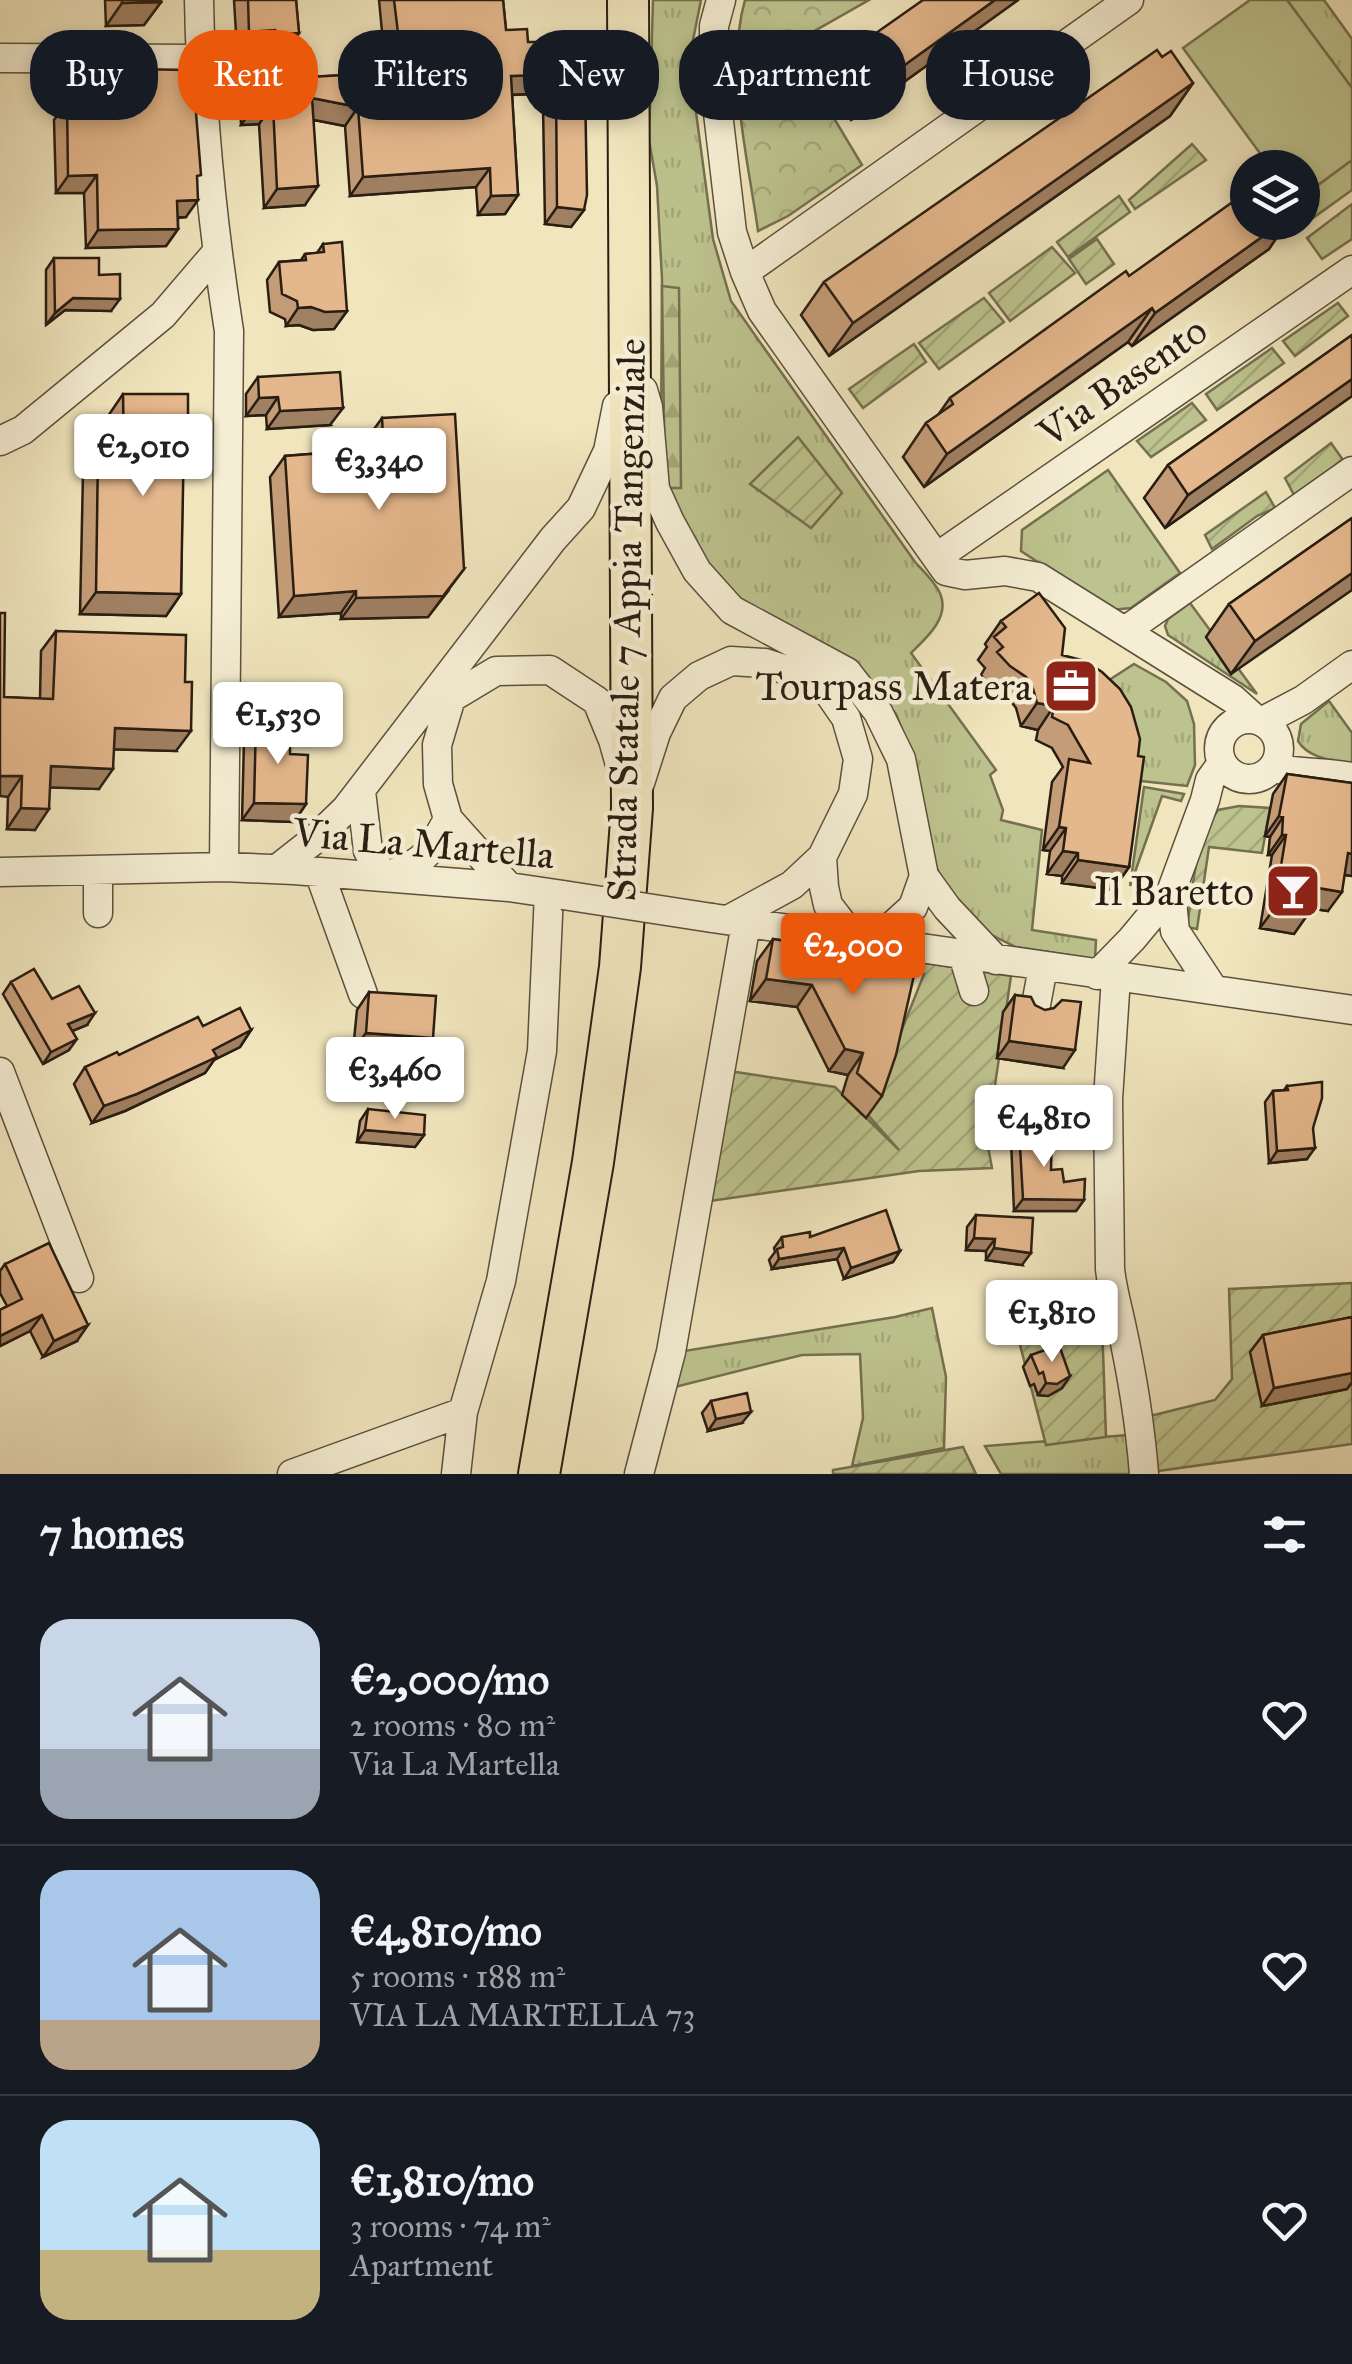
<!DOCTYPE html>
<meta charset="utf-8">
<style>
:root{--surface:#171b24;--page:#242831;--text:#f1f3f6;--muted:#9ea1a6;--line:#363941;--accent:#ea580c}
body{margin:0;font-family:"IM FELL Great Primer",serif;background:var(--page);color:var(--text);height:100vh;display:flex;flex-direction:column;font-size:38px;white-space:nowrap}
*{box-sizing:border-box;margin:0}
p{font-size:32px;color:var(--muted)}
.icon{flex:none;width:55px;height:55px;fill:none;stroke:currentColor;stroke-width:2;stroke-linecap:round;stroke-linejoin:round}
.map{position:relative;height:1474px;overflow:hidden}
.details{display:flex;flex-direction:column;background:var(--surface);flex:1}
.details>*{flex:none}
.hud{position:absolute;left:30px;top:30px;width:1292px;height:90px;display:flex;gap:20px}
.buttons{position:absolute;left:1230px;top:150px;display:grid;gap:20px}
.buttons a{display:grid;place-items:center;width:90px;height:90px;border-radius:50%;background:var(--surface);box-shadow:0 5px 15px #0003;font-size:50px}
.price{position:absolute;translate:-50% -85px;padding:0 22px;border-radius:10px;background:#fff;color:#222;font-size:32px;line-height:65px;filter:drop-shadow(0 2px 5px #0008)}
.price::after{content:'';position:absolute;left:50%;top:60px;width:30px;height:22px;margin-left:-15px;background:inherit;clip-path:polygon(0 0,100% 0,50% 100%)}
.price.current{background:var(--accent);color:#fff}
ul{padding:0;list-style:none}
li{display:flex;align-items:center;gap:30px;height:250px;padding:0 40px}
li+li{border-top:2px solid var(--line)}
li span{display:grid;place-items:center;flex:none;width:280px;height:200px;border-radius:30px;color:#555}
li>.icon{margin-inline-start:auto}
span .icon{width:120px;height:120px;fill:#fffc;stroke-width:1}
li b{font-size:42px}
h2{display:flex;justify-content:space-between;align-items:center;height:120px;padding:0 40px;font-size:42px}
.pill{padding:0 35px;border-radius:40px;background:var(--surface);box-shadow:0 5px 15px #0003;font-size:35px;line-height:90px}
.pill.current{background:var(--accent);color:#fff}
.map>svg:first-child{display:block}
.grass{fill:url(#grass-tufts);stroke:#747050;stroke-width:2.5}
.forest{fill:url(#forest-firs);stroke:#747050;stroke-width:2.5}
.park{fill:url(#park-crowns);stroke:#747050;stroke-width:2.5}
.garden{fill:url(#garden-furrows);stroke:#747050;stroke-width:2.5}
.pitch{fill:#bdc38e;stroke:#747050;stroke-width:2.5}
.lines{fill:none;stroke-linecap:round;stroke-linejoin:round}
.minor-casing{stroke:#5c503d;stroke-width:31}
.highway-casing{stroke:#2a1e12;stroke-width:44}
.minor{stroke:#f5eed4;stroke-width:28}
.highway{stroke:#f0e5bd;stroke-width:40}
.minor-bridge-casing{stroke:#5c503d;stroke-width:31;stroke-linecap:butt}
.minor-bridge{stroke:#f5eed4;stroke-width:28}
.wall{fill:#c49d78;stroke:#2a1e12;stroke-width:2.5}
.shaded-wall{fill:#a08062;stroke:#2a1e12;stroke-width:2.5}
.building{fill:#e4b78c;stroke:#2a1e12;stroke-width:2.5}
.labels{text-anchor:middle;stroke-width:9;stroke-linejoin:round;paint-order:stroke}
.street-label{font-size:40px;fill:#2a1e12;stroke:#f5eed4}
.poi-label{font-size:40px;fill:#2a1e12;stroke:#f5eed4;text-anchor:end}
</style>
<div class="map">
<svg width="1352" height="1474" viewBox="0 0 1352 1474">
<defs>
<pattern id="grass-tufts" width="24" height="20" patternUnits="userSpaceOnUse" patternTransform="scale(2.5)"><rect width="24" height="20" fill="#bdc38e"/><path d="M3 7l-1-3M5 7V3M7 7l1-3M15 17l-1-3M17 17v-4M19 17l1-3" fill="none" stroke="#a3a779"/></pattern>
<pattern id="forest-firs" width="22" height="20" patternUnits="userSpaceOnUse" patternTransform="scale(2.5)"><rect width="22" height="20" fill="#bdc38e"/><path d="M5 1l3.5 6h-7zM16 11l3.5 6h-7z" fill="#a3a779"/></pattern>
<pattern id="park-crowns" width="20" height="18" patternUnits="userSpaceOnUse" patternTransform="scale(2.5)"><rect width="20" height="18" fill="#bdc38e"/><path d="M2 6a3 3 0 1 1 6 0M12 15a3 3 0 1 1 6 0" fill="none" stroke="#a3a779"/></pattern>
<pattern id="garden-furrows" width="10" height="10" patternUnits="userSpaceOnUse" patternTransform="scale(2.5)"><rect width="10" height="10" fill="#bdc38e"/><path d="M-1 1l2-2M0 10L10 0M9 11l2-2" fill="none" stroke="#a3a779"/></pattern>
</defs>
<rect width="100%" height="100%" fill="#f0e5bd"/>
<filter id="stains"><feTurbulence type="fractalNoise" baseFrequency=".002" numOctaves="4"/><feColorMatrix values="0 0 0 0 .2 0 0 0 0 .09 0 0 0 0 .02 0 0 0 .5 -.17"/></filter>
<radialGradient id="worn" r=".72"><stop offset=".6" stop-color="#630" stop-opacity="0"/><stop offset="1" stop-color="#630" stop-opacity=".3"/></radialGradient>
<path class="grass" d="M653,0H701L691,50L693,90L713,239L731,301L915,562C923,571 938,585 941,596C949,619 925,639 911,653L996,770L990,775L1003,810L1001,820L1042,830L1032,930L1096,940L1095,959L1016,947L975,927L950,897L930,853L911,753L896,714L871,685L735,598L710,573L665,488L661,442L662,279L657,186L649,140Z
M1287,0H1324L1352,39V88Z
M1352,160V190L1306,223L1303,222V196Z
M1352,204V239L1322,259L1307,238Z
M1108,470L1180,573L1131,608L1111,610L1021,551L1022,530Z
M1190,603L1257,694L1168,635L1165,626L1168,619Z
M1134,664L1166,682L1187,701L1194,724L1195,765L1187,786L1122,779L1086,695Z
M1329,701L1352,733V764C1333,760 1309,759 1298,741L1301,724Z
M1144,787L1184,794L1181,801L1162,796L1130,886Z
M932,1308L946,1377L944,1448L852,1466L863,1418L860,1354L802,1355L671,1388L684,1351L895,1317Z
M1141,1434L1143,1474H1001L985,1446Z"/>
<path class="forest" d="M662,286L679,288L681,488H665Z"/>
<path class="park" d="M745,0H869L790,45L862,165L788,216L758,231C748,158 725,71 745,0Z"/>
<path class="garden" d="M1192,144L1206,160L1135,209L1129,200Z
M1119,196L1130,212L1068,257L1057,242Z
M1097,239L1114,264L1086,284L1069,259Z
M1052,247L1075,273L1010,321L989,293Z
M984,298L1004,322L939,369L919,343Z
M1338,303L1348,316L1295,356L1283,341Z
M914,344L926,362L863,408L849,389Z
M1272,348L1284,363L1217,410L1206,394Z
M1192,403L1206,420L1151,457L1137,441Z
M798,437L842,493L811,528L750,484Z
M1331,443L1343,460L1294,495L1285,478Z
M1266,492L1275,508L1257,516L1212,549L1205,535Z
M1239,806L1270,808L1262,853L1209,847L1197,929L1187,927C1193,888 1194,843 1218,810Z
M906,960L1011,976L994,1092H978L992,1168L919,1171L696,1203L729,1071L835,1087L899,1150L868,1115L924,974Z
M1352,1283V1444L1158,1471L1150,1416L1215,1400L1232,1379L1229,1289Z
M1101,1293L1106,1437L1046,1445L1013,1318H1033V1307Z
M963,1447L976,1474H833V1470Z"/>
<path class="pitch" d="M1250,0H1287L1352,88V160L1303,196L1302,168L1270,167L1183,48Z"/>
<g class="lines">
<g class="minor-casing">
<path id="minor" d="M199,0C201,111 212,222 229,331L224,867
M721,0L714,26V79L732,232L745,272L762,311L946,571L965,575L1005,571L1038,577L1233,699L1255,719
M0,58L200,59
M745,272L1129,0
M643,390L648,407L655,489L670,522L697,571L732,610L847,672L878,712L901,759L924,876L947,908L996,960
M0,441L23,430L163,315L217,252
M937,557L1352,270
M1125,631L1352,471
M1219 749a30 30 0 1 1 60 0a30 30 0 1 1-60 0Z
M1263,721L1303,700L1352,665
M1273,768C1301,774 1324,772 1352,777
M640,783L656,733L673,698L699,676L731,661L765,663L802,675L828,692L846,718L858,759L853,794L822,857L824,887L828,905L854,939L890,928L913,907L924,876
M361,791L368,851L384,877C424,863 428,856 448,819
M277,869L314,840L346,809L553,539L581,508L608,451L617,406
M0,872L224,867L294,870L509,887L563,895
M319,872L363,994
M509,887L448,819L438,784L437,745L451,698L496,671L550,670L597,701L613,740L621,768
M1171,892L1175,931L1214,990
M98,913V870
M712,918L1352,1010
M728,920L792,885L822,857
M963,955L974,991
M1097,975L1132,939L1171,892L1205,800L1210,780L1222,763
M1116,977L1108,1099L1110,1269C1112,1288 1117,1305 1121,1324C1132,1374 1140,1423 1144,1474
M1035,1010L1043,967
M0,1072L79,1278
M292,1474L463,1412L501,1281L542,1051L549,893
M456,1474L463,1412
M639,1474L671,1352L746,923"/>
</g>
<g class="highway-casing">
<path id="highway" d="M539,1474L593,1162L620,967L632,808L628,0"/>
</g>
<use href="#minor" class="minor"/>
<use href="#highway" class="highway"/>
<g class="minor-bridge-casing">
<path id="minor-bridge" d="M563,895L712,918"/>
</g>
<use href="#minor-bridge" class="minor-bridge"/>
</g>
<path class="wall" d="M105,0H160L161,2L144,25L106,26Z
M234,0H296L299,33L286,51L263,53L262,47L237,49Z
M379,0H503L506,30L528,42L536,53L546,75L533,94L512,95L518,195L505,214L478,215L476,187L350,196L345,126L314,120L305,205L264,208L259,124L241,125L240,99L253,80L347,75L346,63L359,44L383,42Z
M1018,0L851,120L826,86L849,52Z
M1162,57L1193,83L1170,116L829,356L801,315L824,282Z
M131,69L197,181L186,217L178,218V229L166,246L86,248L84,193H56L54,120L67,102L119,103L118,87Z
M556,87L584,210L571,227L545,224L543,105Z
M1248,222H1287L1269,249L1132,346L1128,342L924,487L903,457L926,423L938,415L950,398L1129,276Z
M323,244L347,311L334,329L313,330L299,325L286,326L285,319L270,312L267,280L279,262L301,260L305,254L317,253Z
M54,258L99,275L111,311L65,310L46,325V270Z
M1352,335V396L1165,528L1144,498L1168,465Z
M258,377L330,425L267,429L266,415L246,416V394Z
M123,394L188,437L183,444L181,594L166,616L80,614L83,473L98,452H109L108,416Z
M382,418L449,590L428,617L341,619V613L279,617L270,477L285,456L336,452L347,437L369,436Z
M1352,518L1231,674L1206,637L1229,604Z
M1001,621L1062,655L1138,756L1129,867L1113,890L1062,883V876L1047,874L1050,851L1043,850L1052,782L1063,767L1052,748L1036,740L1038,730L1021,726L1016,708L1010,700L994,689L981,675L985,668L978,660L987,647L985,644Z
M56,631L176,751L114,749L99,789L50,787L35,830L7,829L8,797L4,697L40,699L41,651Z
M256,722L290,754L306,804L294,822L242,820L244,740Z
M1287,774L1352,783V876L1344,875L1328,911L1309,908L1308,914L1294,934L1260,928L1272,855H1268L1270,837L1265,836L1273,794Z
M773,939L917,962L882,1096L866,1118L842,1095L848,1075L829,1071L797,1007L750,1001L757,961Z
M11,982L52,999L87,1025L72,1031L69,1050L43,1064L3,994Z
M369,992L421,1056L353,1050L357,1010Z
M1015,995L1063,1068L997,1058L1003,1012Z
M203,1026L251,1030L240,1047L214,1060L205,1073L125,1111L92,1123L74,1084L85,1067Z
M1287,1086L1313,1128L1307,1159L1269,1163L1265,1102L1273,1091L1284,1090Z
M368,1109L424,1135L415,1147L357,1142L360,1121Z
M1019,1129L1051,1170L1084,1200L1076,1211H1014L1011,1140Z
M976,1215L1022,1265L986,1260V1251L966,1250L967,1227Z
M782,1237H810L900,1251L893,1262L844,1279L837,1259L772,1269L769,1260L775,1252L774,1248Z
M5,1264L77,1341L43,1357L30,1331L0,1346V1310L7,1306L0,1293V1271Z
M1073,1293L1094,1313L1070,1317L1069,1299Z
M1352,1317V1382L1347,1389L1262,1406L1250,1352L1263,1335Z
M1031,1355L1070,1376L1062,1388L1048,1396L1038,1395L1034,1384L1030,1386L1023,1367Z
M711,1401L742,1423L708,1431L702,1413Z"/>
<path class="shaded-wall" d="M995,0H1018L851,120L874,87Z
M161,2L144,25L106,26L122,3Z
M275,30L262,47L237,49L249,32Z
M299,33L286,51L263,53L275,35Z
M546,75L533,94L498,95L511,76Z
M1193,83L1170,116L829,356L853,323Z
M312,98L358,107L345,126L299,117Z
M273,105L259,124L241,125L254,106Z
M490,168L476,187L350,196L363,177Z
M97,175L84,193H56L68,176Z
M318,186L305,205L264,208L277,189Z
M518,195L505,214L478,215L491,196Z
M198,200L186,217L165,218L177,201Z
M557,207L584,210L571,227L545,224Z
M1283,222H1287L1269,249L1132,346L1155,313Z
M178,229L166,246L86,248L98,230Z
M73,298L120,299L111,311L65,310L46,325L55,313Z
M311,307L347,311L334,329L313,330L299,325L286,326L298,308Z
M1152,308L1128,342L924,487L947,454Z
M1352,379V396L1165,528L1188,495Z
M278,397L266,415L246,416L259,398Z
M343,408L330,425L267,429L280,411Z
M464,569L428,617L341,619L356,598Z
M1352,573V590L1231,674L1255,641Z
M356,591L341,613L279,617L294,596Z
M96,592L181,594L166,616L80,614Z
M1037,703L1054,706L1038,730L1021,726Z
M115,728L191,731L176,751L100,749Z
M51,766L113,769L99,789L36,787Z
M0,776H22L8,797L0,796Z
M254,803L306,804L294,822L242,820Z
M21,808L49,809L35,830L7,829Z
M1279,816L1283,817L1270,837L1265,836Z
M1059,827L1066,828L1050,851L1043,850Z
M1282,835H1286L1272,855H1268Z
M1063,851L1078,853L1062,876L1047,874Z
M1348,853L1352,854V876L1334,873Z
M1078,860L1129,867L1113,890L1062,883Z
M1312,887L1342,892L1328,911L1299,907Z
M1274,909L1308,914L1294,934L1260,928Z
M766,979L812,985L797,1007L750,1001Z
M95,1013L87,1025L60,1036L68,1024Z
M251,1030L240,1047L214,1060L205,1073L125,1111L92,1123L104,1106Z
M366,1033L433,1038L421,1056L353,1050Z
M77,1039L69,1050L43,1064L51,1052Z
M1009,1041L1075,1050L1063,1068L997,1058Z
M845,1049L863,1053L848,1075L829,1071Z
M365,1130L424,1135L415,1147L357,1142Z
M1315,1148L1307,1159L1269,1163L1277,1151Z
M1023,1199L1084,1200L1076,1211H1014Z
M974,1238L995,1239L986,1251L966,1250Z
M844,1248L837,1259L772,1269L779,1259Z
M994,1248L1031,1253L1022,1265L986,1260Z
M900,1251L893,1262L844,1279L851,1268Z
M1098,1307L1094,1313L1070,1317L1074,1311Z
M42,1315L30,1331L0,1346V1336Z
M88,1325L77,1341L43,1357L54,1341Z
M1352,1373V1382L1347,1389L1262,1406L1274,1388Z
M1070,1376L1062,1388L1048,1396L1038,1395L1046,1383Z
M751,1412L742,1423L708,1431L716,1419Z"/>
<path class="building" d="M122,0H160L161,2L122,3Z
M248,0H296L299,33L275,35V30L249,32Z
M394,0H503L506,30L527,29L528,42H536V53L546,75L511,76L518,195L491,196L490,168L363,177L358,107L312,98L318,186L277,189L273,105L254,106L253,80L362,74L359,44L399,41Z
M923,0H995L874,87L849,52Z
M1157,50L1162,57L1171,51L1193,83L853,323L824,282Z
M131,69L188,70L193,75L201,175L197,176L198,200L177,201L178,229L98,230L97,175L68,176L67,102L132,103Z
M585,86L587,195L584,210L557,207L556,87Z
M1248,191V222H1283L1155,313L1152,308L947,454L926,423L953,404L950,398L1126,271L1129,276Z
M342,242L347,311L325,312L311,307L298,308L297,301L282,294L279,262L306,260L305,254L324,252L323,244Z
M54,258H99V275L120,274V299L73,298L55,313Z
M1352,335V379L1188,495L1168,465Z
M340,372L343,408L280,411L278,397L259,398L258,377Z
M123,394H188V437L184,438L181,594L96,592L98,452H124Z
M455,414L464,569L443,596L356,598V591L294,596L285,456L348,451L347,437L383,436L382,418Z
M1352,518V573L1255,641L1229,604Z
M1039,593L1065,628L1062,655L1085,661L1102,672L1120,689L1131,707L1140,739L1138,756L1144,757L1129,867L1078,860V853L1063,851L1066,828L1059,827L1069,759L1090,763L1068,725L1052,717L1054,706L1037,703L1032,685L1026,677L1010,666L997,652L1003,647L994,637L1006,627L1001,621Z
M0,613H5L4,697L53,699L56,631L186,635L185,682H192L191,731L115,728L113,769L51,766L49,809L21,808L22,776H0Z
M256,722L290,723V754L308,755L306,804L254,803Z
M1287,774L1352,783V854L1348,853L1342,892L1312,887L1308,914L1274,909L1286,835H1282L1283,817L1279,816Z
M773,939L917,962L896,1055L882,1096L857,1073L863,1053L845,1049L812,985L766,979Z
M34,969L52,999L79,986L95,1013L68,1024L77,1039L51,1052L11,982Z
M369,992L436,996L433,1038L366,1033Z
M1015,995L1031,997L1035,1005L1045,1010L1054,1008L1062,1000L1081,1002L1075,1050L1009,1041Z
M240,1008L251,1030L213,1050L217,1057L137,1094L104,1106L85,1067L117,1052L119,1055L198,1017L203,1026Z
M1322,1082V1098L1313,1128L1315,1148L1277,1151L1273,1091L1288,1090L1287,1086Z
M368,1109L425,1115L424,1135L365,1130Z
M1019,1129L1052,1130L1051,1170L1062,1169L1064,1182L1085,1179L1084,1200L1023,1199Z
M886,1210L900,1251L851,1268L844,1248L779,1259L777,1249L783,1247L782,1237L810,1232V1237Z
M976,1215L1033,1218L1031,1253L994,1248L995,1239L974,1238Z
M49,1243L88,1325L54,1341L42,1315L0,1336V1310L22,1299L5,1264Z
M1097,1288L1098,1307L1074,1311L1073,1293Z
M1352,1317V1373L1274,1388L1263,1335Z
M1059,1345L1070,1376L1057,1384L1046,1383L1043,1372L1039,1374L1031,1355Z
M747,1393L751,1412L716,1419L711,1401Z"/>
<defs>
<g id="office-square" transform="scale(2.875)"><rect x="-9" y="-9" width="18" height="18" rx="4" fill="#8f2418" stroke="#f5eed4"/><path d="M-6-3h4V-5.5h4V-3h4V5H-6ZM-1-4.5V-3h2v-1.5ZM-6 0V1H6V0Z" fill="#fff"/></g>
<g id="bar-square" transform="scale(2.875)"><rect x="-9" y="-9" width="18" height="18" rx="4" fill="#8f2418" stroke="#f5eed4"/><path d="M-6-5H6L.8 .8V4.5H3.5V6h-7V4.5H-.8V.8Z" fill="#fff"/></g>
</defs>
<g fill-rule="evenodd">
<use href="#office-square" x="1071" y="686"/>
<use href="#bar-square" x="1293" y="891"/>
</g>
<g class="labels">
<g class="street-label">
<text transform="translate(1122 381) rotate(-35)" y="14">Via Basento</text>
<text transform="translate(626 620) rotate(-89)" y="14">Strada Statale 7 Appia Tangenziale</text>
<text transform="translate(424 843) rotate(5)" y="14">Via La Martella</text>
</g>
<g class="poi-label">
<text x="1032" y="700">Tourpass Matera</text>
<text x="1254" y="905">Il Baretto</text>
</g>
</g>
<rect width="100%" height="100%" filter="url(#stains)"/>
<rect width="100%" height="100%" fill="url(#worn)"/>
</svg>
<div class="buttons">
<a><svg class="icon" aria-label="layers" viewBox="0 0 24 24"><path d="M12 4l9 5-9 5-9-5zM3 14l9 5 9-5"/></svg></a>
</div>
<b class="price" style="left:143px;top:499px">€2,010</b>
<b class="price" style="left:379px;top:513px">€3,340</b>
<b class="price" style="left:278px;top:767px">€1,530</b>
<b class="price current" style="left:853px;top:998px">€2,000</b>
<b class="price" style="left:395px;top:1122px">€3,460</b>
<b class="price" style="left:1044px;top:1170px">€4,810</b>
<b class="price" style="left:1052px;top:1365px">€1,810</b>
<div class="hud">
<a class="pill">Buy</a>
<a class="pill current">Rent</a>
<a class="pill">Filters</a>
<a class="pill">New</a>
<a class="pill">Apartment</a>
<a class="pill">House</a>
</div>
</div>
<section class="details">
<h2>7 homes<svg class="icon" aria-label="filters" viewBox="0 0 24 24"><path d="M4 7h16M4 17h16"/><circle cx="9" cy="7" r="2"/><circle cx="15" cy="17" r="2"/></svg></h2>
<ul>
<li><span style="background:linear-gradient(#c9d6e8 65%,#9aa5b1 0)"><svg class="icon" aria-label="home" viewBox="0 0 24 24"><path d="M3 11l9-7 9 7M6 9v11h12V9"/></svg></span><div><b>€2,000/mo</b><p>2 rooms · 80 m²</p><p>Via La Martella</p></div><svg class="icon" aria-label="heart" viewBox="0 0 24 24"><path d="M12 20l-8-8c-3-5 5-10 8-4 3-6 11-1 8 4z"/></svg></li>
<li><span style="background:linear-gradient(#a9c7e8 75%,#b9a48a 0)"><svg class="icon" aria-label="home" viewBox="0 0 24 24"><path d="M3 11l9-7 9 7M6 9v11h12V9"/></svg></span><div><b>€4,810/mo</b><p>5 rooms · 188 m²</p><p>VIA LA MARTELLA 73</p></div><svg class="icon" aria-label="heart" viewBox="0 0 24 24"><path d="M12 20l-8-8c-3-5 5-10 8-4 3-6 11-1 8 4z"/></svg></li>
<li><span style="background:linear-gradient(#bfe0f5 65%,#c2b280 0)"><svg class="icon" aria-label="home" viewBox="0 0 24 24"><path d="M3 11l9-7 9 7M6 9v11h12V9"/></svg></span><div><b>€1,810/mo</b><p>3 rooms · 74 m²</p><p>Apartment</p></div><svg class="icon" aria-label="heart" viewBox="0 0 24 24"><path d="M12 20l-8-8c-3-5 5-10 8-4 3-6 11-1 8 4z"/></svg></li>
</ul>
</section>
